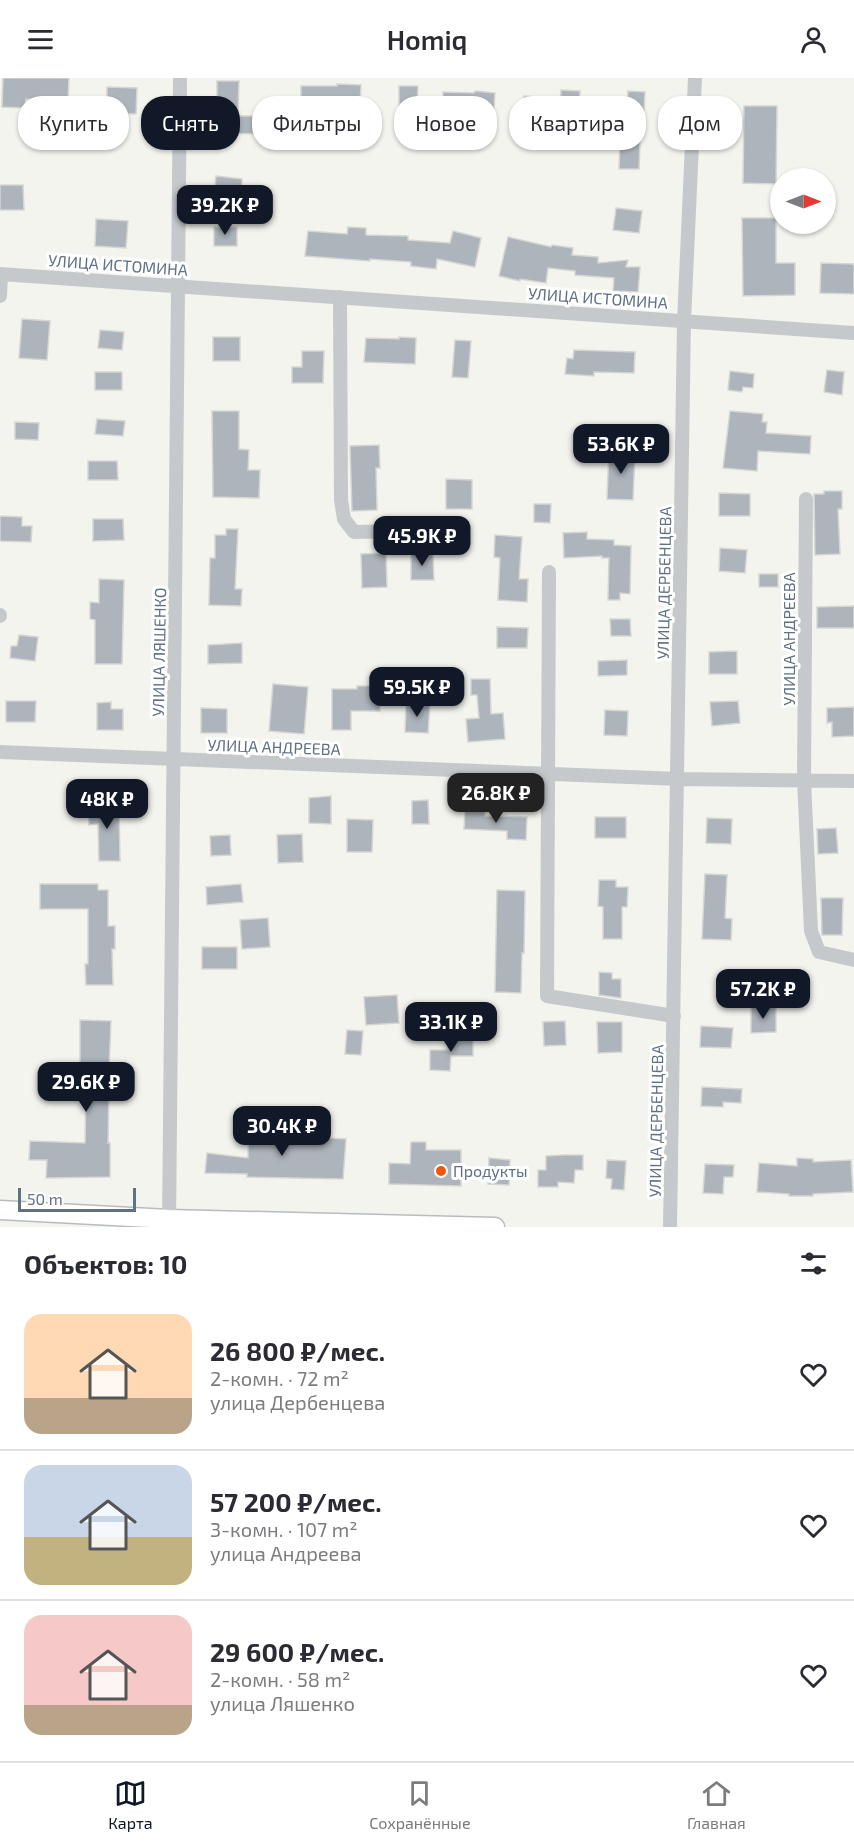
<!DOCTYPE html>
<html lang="ru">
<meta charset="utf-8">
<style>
:root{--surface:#fff;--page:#f7f7f7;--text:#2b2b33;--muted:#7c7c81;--line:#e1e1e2;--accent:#111827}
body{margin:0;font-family:"Exo 2",sans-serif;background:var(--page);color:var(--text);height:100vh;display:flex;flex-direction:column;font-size:22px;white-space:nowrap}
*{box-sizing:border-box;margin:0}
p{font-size:20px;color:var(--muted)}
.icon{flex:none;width:33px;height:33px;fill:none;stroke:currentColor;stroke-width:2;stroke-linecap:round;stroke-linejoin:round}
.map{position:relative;height:1149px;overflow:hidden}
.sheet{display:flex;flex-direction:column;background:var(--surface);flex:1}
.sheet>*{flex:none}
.hud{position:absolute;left:18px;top:18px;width:819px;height:54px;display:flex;gap:12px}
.needle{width:39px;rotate:90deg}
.fabs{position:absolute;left:770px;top:90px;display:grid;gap:12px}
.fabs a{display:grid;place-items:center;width:66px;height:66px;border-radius:50%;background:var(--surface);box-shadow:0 2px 4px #0004;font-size:30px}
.scale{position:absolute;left:18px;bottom:15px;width:118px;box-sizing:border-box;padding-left:6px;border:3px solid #607184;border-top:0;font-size:16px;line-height:21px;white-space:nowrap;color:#607184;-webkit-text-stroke:4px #fff;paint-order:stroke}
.price{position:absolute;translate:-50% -51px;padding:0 14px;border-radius:12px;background:var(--accent);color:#fff;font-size:20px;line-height:39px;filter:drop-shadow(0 2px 3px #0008)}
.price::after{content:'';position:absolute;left:50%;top:36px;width:18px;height:14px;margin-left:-9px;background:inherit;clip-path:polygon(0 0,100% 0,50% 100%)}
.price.current{background:#222;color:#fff}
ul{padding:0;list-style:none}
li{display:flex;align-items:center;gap:18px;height:150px;padding:0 24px}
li+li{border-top:2px solid var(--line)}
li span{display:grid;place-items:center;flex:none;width:168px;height:120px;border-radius:18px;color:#555}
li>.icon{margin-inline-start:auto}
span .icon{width:72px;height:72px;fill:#fffc;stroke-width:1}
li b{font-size:26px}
h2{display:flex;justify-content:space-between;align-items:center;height:72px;padding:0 24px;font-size:26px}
.tag{padding:0 21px;border-radius:24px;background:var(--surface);box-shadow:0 2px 4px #0004;font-size:21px;line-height:54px}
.tag.current{background:var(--accent);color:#fff}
header{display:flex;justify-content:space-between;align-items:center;height:78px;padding:0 24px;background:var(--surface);font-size:27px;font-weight:600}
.tab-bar{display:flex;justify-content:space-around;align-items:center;height:84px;border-top:2px solid var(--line);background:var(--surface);font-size:16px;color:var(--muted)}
.tab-bar a{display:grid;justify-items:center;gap:3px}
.tab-bar .current{color:var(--accent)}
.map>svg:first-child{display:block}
.building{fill:#adb4bb;stroke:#d5d5d2;stroke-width:1.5}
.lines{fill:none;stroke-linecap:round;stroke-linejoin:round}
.secondary-casing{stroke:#b7bcc1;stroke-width:21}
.minor{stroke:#c6c9cc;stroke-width:14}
.secondary{stroke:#fff;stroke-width:18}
.poi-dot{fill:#f45510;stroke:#fff;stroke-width:2}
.labels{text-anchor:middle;stroke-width:6;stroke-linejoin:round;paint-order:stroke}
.street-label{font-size:16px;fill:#607184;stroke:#fff}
.poi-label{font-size:16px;fill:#607184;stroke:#fff;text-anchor:start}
</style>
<header><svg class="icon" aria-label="menu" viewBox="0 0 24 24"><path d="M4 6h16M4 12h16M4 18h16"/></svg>Homiq<svg class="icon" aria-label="person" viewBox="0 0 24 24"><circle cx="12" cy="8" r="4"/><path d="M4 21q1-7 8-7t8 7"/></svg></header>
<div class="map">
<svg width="854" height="1149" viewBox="0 0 854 1149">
<rect width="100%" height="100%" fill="#f4f4ef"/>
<path class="building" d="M3,0H69L68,23L26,21L25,30L2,29Z
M217,3H239L238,38H260V56L220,55L221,21H217Z
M337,6L361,7L360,28L320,26V39H301V8H337Z
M399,8H418L417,30H399Z
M107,9L137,10L136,36L107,35Z
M561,12L580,13L579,32L560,31Z
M475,13L495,15L494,31L457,29V36H438L439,20H443V14L474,15Z
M628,13L645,14L644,35H627Z
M524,18L537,19L533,51L514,49L516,37L522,38Z
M744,28H777L776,106L743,105Z
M620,63L640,64L639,91H619Z
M216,98L242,101L241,120L214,117Z
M0,107H23L24,132H0Z
M616,130L642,133L639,155L613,152Z
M742,140H776V185H795V217L743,218Z
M96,141L128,143L126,170L95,168Z
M214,149H237V168H214Z
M348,149L366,150V157L408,158V162L450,165L453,153L481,160L475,189L437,181L436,191L411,188V184L370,181V183L305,178L308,153L347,156Z
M508,159L551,169L552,167L573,170L572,177L598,179V185L628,182L626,189H640L638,214L613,213L614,200L575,197V193L548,190L546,205L520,201V203L499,198Z
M821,185L854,186V216L820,215Z
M22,241L50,243L47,282L19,280Z
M100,252L124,254L122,272L98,270Z
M213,259H240V283H213Z
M399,259L416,260L415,286L364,284L366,260L399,261Z
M455,262L471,263L468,300L452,299Z
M574,272L635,274L634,295L594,294V298L565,296L567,280L573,281Z
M302,273H324L323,305H292V289H302Z
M827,292L844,294L842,317L824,314Z
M730,293L754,296L753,310L743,309L742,314L728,312Z
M95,294H122V312H95Z
M212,333H239V371L249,372L248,392H260L259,420L213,419Z
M730,333L763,336L762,344H767L766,355L811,358L810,376L758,373L757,393L723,390Z
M97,341L125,343L123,358L95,356Z
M15,344L39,345L38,362L15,361Z
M379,367L380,390H376L377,432L352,433L350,368Z
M609,372L635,373L633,422L607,421Z
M88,383H117L118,402H88Z
M446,401L472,402V431H446Z
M824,413H842V431H838L840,476L815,477L814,416H824Z
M719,415L750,416V438H719Z
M534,426H551L550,445L534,444Z
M0,438L22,439V448H32L31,464L0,463Z
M93,441H123L124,462L93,463Z
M226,451H238L235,511H242L241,528L209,527L210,480H215V457H226Z
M587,454V461L614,462V467L631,468L630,516L620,515V522H608L609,480H602V478L564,480L563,455Z
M495,457L522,459L519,501H528L527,524L498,522L500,480L494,479Z
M720,470L747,472L745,495L719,493Z
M386,475L387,509L362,510L361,476Z
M411,476H433L434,502H411Z
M759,496H778V509H759Z
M99,501L124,502L122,586H95V542L90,541V524L99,525Z
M854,528V550H817V529Z
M610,541H630L631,558H611Z
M497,549L528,550L527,570H497Z
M19,557L38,559L35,583L10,580L11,568H17Z
M242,565V585L208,586V567Z
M737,573V596H709V574Z
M627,582V597L598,598V583Z
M471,601H490L491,636L503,635L505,661L468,664L466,641L479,640L477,617H471Z
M273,606L308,609L304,656L269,653Z
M357,608H380V633H351V652H332V611H357Z
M6,623H36L35,644H6Z
M738,623L740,645L712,648L710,624Z
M111,624V631H123V652H97V625Z
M406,625L430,626L428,655L405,654Z
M854,629V658L832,659V644L827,645V630Z
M201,630L227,631V655H201Z
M605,632L628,633L627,658L604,657Z
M331,718V746L309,745V720Z
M428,722L429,746H412V723Z
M119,726L120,783H99L98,746L89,747L88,728Z
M465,731L485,732V738L527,739L526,762L507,761V753L464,751Z
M595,739H626V760H595Z
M707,740L732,741L731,766L706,765Z
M347,741L373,742L372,774H347Z
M836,750L838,775L818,776L817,751Z
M302,756L303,784L278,785L277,757Z
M230,757L231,777L211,778L210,758Z
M705,796L727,797L725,840L732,841L731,862L702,861Z
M599,802H616V809H628L627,829H622V861H603V829L598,828Z
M40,806H98V812H108V848H115V871H112L113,907H86L85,886H88V831H40Z
M241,806L243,824L207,827L206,809Z
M497,812L525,813L524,875H522L521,915L495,914Z
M821,820H843L842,857H822Z
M268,840L270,869L242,871L240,842Z
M202,869H237V891H202Z
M599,894L612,895V901H621V920L599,917Z
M397,917L399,945L366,947L364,919Z
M751,929H776V954L751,955Z
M80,942L111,943L109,990H112V1008H109L108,1065H110V1099L46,1100L47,1082H29L30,1063L85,1065L86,1007H80Z
M565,943L566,967L544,968L543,944Z
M597,944H622V974L598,975Z
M701,948L733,950L731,970L700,969Z
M347,952L363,953L361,977L345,976Z
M448,958L473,959V978H451L450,993L430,992V972H448Z
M702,1009L742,1011L741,1025L723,1024V1029L701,1028Z
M249,1031H265L264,1063L326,1064L327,1060L346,1061L343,1101L247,1099V1096L205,1095L207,1075L248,1080Z
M411,1064H426V1072H461V1108L389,1106V1085L410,1086Z
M563,1077H583V1092H575L574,1105L558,1104V1109H538V1092H546V1078Z
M489,1080L510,1082L509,1107L488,1106Z
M797,1080L813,1081V1084L851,1082L853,1114L813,1116V1118H789V1116L757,1114L759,1085L797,1088Z
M607,1082L626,1083L624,1112L611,1111L612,1101L606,1100Z
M705,1086L734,1087L733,1099H724L723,1116L703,1115Z"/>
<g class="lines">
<g class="secondary-casing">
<path id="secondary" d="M0,1132L169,1141L495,1149"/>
</g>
<path class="minor" d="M0,196L854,255
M0,218L1,196
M340,219L341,422L344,441L354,454L457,452
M806,421L804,702L811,853L819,874L854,882
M549,494L547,918L674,938
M0,537V538
M0,674L679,701L854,703
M169,1149L180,0
M670,1149L684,243L695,0"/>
<use href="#secondary" class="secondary"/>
</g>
<circle class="poi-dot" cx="441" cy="1093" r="6"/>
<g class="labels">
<g class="street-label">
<text transform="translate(118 187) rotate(4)" y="6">УЛИЦА ИСТОМИНА</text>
<text transform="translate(598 220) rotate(4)" y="6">УЛИЦА ИСТОМИНА</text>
<text transform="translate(664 505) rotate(-89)" y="6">УЛИЦА ДЕРБЕНЦЕВА</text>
<text transform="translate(789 561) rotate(-90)" y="6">УЛИЦА АНДРЕЕВА</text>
<text transform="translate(159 574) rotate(-89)" y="6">УЛИЦА ЛЯШЕНКО</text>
<text transform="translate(274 669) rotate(2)" y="6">УЛИЦА АНДРЕЕВА</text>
<text transform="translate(656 1043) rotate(-89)" y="6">УЛИЦА ДЕРБЕНЦЕВА</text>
</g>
<g class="poi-label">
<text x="453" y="1099">Продукты</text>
</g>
</g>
</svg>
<div class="fabs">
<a><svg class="needle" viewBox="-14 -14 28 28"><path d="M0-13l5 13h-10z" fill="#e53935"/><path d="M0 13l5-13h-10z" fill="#7c7c81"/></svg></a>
</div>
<div class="scale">50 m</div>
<b class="price" style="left:225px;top:158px">39.2K ₽</b>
<b class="price" style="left:621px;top:397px">53.6K ₽</b>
<b class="price" style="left:422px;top:489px">45.9K ₽</b>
<b class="price" style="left:417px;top:640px">59.5K ₽</b>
<b class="price current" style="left:496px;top:746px">26.8K ₽</b>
<b class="price" style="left:107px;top:752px">48K ₽</b>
<b class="price" style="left:763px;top:942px">57.2K ₽</b>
<b class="price" style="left:451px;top:975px">33.1K ₽</b>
<b class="price" style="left:86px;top:1035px">29.6K ₽</b>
<b class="price" style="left:282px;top:1079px">30.4K ₽</b>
<div class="hud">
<a class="tag">Купить</a>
<a class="tag current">Снять</a>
<a class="tag">Фильтры</a>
<a class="tag">Новое</a>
<a class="tag">Квартира</a>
<a class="tag">Дом</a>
</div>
</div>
<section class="sheet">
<h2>Объектов: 10<svg class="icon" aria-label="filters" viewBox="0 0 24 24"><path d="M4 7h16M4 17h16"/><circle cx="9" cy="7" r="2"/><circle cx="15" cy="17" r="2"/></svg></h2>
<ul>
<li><span style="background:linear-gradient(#ffd9b3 70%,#b9a48a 0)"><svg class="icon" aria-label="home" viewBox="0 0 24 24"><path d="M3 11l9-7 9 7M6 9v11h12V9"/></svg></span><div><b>26 800 ₽/мес.</b><p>2-комн. · 72 m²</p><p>улица Дербенцева</p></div><svg class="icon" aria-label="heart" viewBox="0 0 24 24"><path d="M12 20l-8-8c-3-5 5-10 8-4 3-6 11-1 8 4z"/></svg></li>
<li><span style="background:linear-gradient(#c9d6e8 60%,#c2b280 0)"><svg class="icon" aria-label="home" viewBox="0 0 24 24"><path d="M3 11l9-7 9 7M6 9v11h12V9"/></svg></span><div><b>57 200 ₽/мес.</b><p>3-комн. · 107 m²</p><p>улица Андреева</p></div><svg class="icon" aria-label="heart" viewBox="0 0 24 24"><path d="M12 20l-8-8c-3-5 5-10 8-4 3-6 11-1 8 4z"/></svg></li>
<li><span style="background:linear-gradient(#f6c9c9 75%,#b9a48a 0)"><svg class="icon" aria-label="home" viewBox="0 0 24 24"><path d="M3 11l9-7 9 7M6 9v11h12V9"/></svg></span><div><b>29 600 ₽/мес.</b><p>2-комн. · 58 m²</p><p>улица Ляшенко</p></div><svg class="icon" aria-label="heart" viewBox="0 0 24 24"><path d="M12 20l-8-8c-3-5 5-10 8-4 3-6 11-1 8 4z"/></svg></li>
</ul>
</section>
<nav class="tab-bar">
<a class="current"><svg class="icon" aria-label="map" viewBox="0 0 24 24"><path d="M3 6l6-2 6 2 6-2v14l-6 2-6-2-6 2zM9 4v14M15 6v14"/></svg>Карта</a>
<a><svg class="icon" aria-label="saved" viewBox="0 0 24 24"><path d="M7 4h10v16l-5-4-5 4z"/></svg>Сохранённые</a>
<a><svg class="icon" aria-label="home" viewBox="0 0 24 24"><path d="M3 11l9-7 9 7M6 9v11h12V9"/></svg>Главная</a>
</nav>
